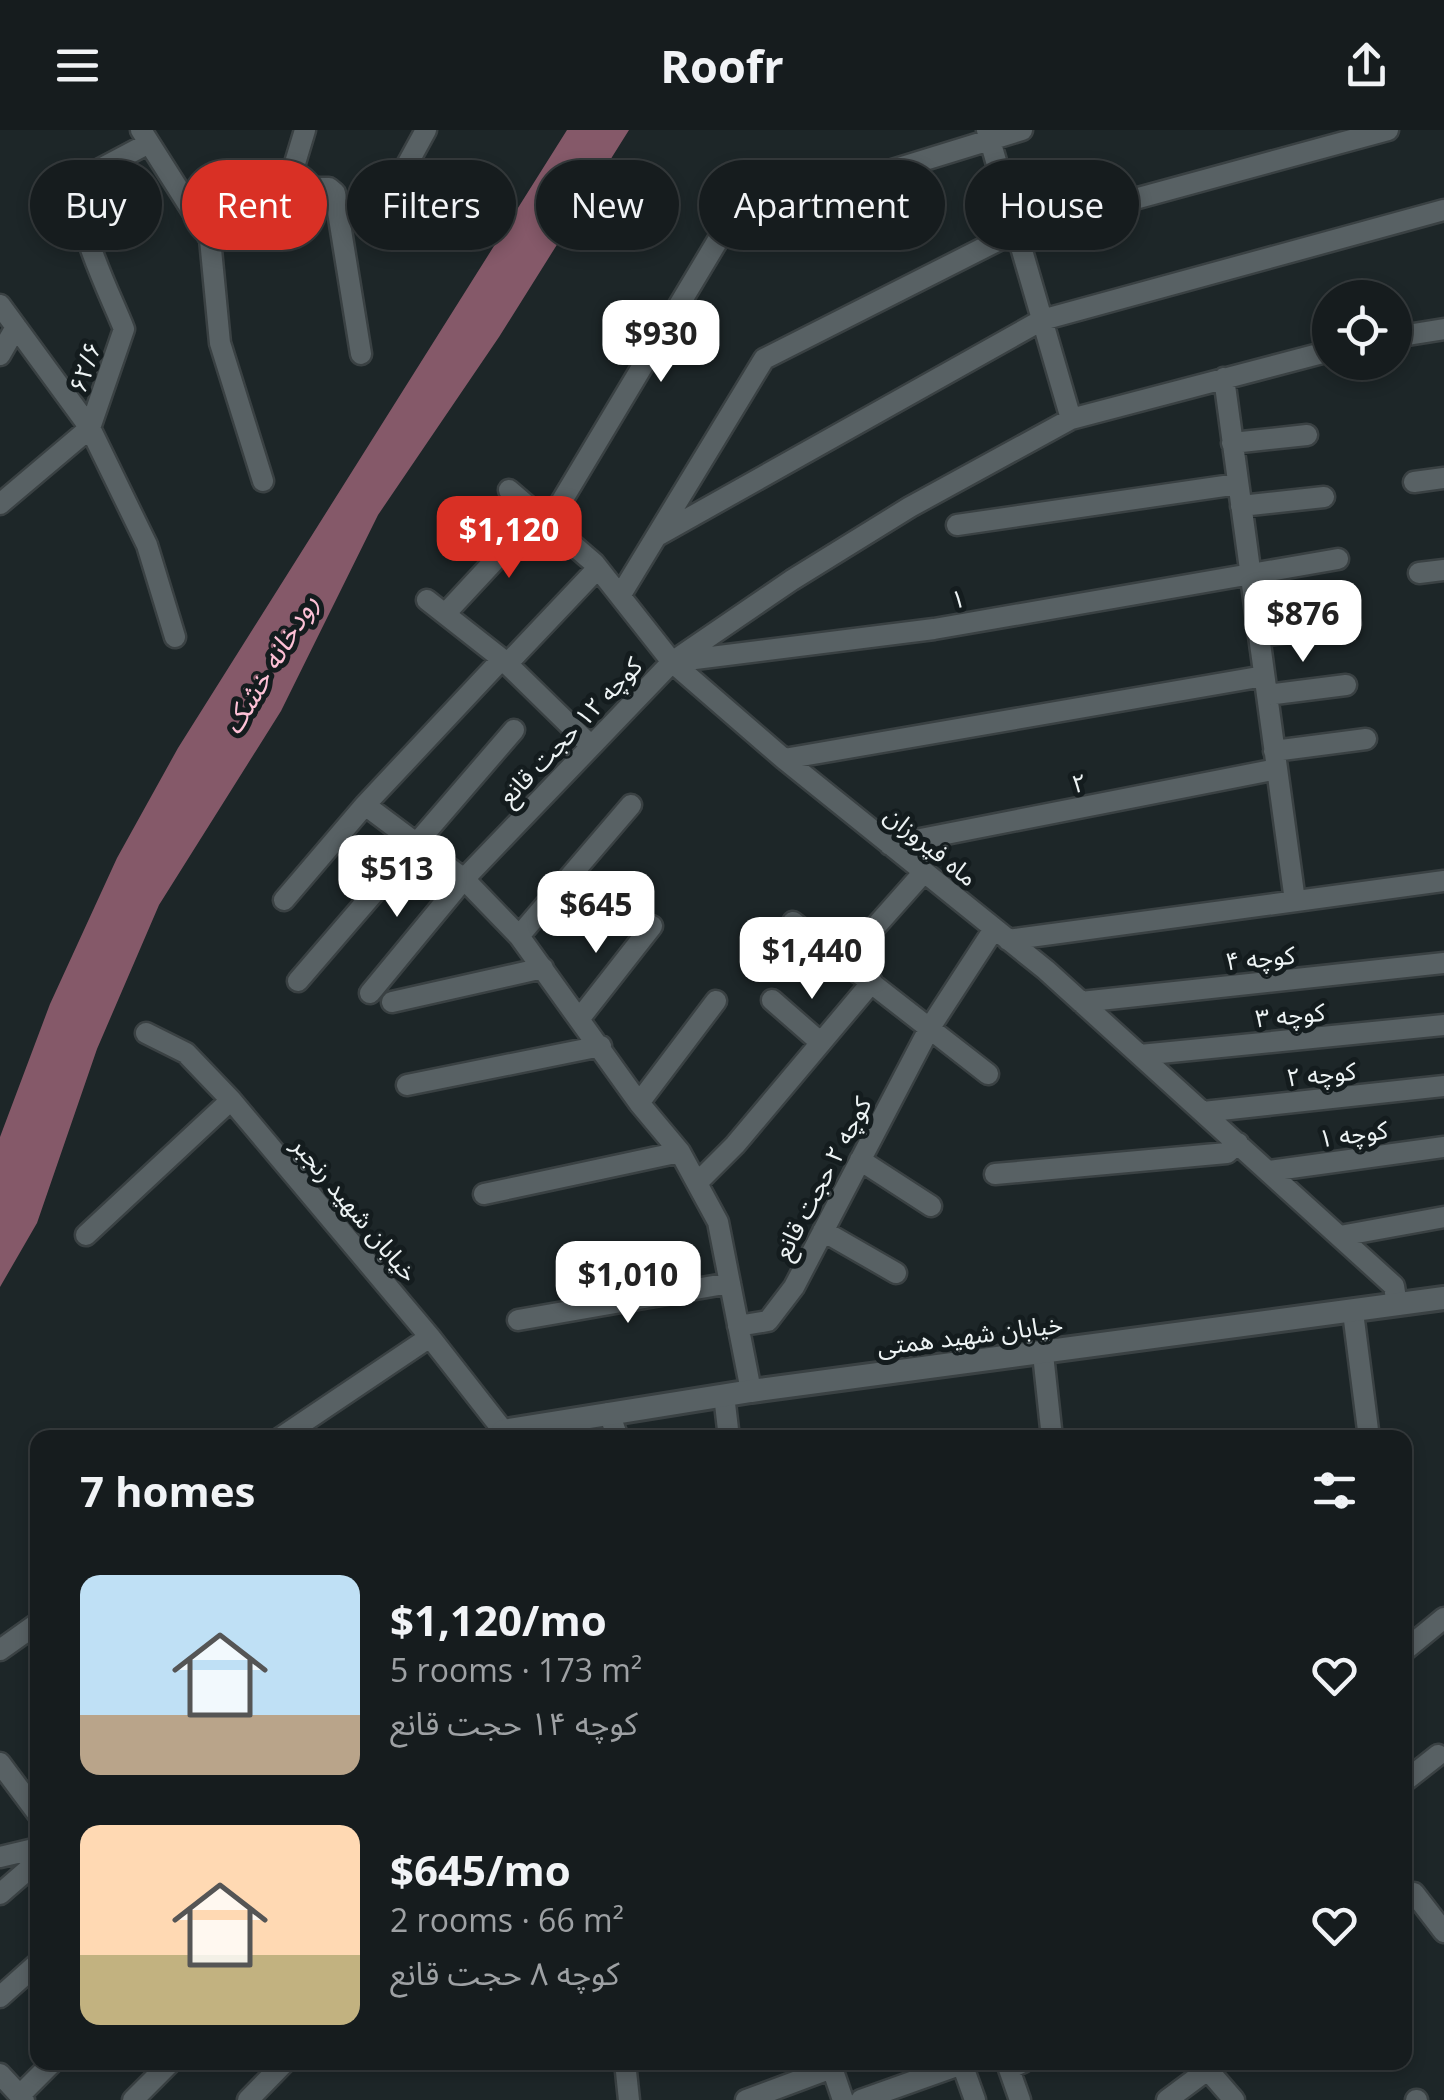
<!DOCTYPE html>
<meta charset="utf-8">
<style>
:root{--surface:#161c1e;--page:#1f2527;--text:#f1f3f6;--muted:#9ea1a4;--line:#353a3c;--accent:#d93025}
body{margin:0;font-family:"Open Sans","Noto Sans Arabic",sans-serif;background:var(--page);color:var(--text);height:100vh;display:flex;flex-direction:column;font-size:38px;white-space:nowrap}
*{box-sizing:border-box;margin:0}
p{font-size:32px;color:var(--muted)}
.icon{flex:none;width:55px;height:55px;fill:none;stroke:currentColor;stroke-width:2;stroke-linecap:round;stroke-linejoin:round}
.map{position:relative;flex:1;overflow:hidden}
.side{position:absolute;left:30px;top:1300px;width:1382px;height:640px;display:flex;flex-direction:column;background:var(--surface);border-radius:20px;box-shadow:0 5px 15px #0003,0 0 0 2px var(--line)}
.side>*{flex:none}
.banner{position:absolute;left:30px;top:30px;width:1385px;height:90px;display:flex;gap:20px}
.controls{position:absolute;left:1312px;top:150px;display:grid;gap:20px}
.controls a{display:grid;place-items:center;width:100px;height:100px;border-radius:50%;background:var(--surface);box-shadow:0 5px 15px #0003,0 0 0 2px var(--line);font-size:50px}
.price{position:absolute;translate:-50% -85px;padding:0 22px;border-radius:20px;background:#fff;color:#222;font-size:32px;line-height:65px;filter:drop-shadow(0 2px 5px #0008)}
.price::after{content:'';position:absolute;left:50%;top:60px;width:30px;height:22px;margin-left:-15px;background:inherit;clip-path:polygon(0 0,100% 0,50% 100%)}
.price.on{background:var(--accent);color:#fff}
ul{padding:0;list-style:none}
li{display:flex;align-items:center;gap:30px;height:250px;padding:0 50px}
li span{display:grid;place-items:center;flex:none;width:280px;height:200px;border-radius:20px;color:#555}
li>.icon{margin-inline-start:auto}
span .icon{width:120px;height:120px;fill:#fffc;stroke-width:1}
li b{font-size:42px}
h2{display:flex;justify-content:space-between;align-items:center;height:120px;padding:0 50px;font-size:42px}
.tag{padding:0 35px;border-radius:45px;background:var(--surface);box-shadow:0 5px 15px #0003,0 0 0 2px var(--line);font-size:35px;line-height:90px}
.tag.on{background:var(--accent);color:#fff}
header{display:flex;justify-content:space-between;align-items:center;height:130px;padding:0 50px;background:var(--surface);font-size:45px;font-weight:700}
.map>svg:first-child{display:block}
.water{fill:#855969}
.lines{fill:none;stroke-linecap:round;stroke-linejoin:round}
.minor-casing{stroke:#3a4143;stroke-width:25}
.tertiary-casing{stroke:#3a4143;stroke-width:28}
.minor{stroke:#586164;stroke-width:20}
.tertiary{stroke:#586164;stroke-width:22}
.labels{text-anchor:middle;stroke-width:10;stroke-linejoin:round;paint-order:stroke}
.street-label{font-size:25px;fill:#edf3f4;stroke:#141c1e}
.water-label{font-size:28px;font-style:italic;fill:#fdc1d6;stroke:#141c1e}
</style>
<header><svg class="icon" aria-label="menu" viewBox="0 0 24 24"><path d="M4 6h16M4 12h16M4 18h16"/></svg>Roofr<svg class="icon" aria-label="share" viewBox="0 0 24 24"><path d="M12 15V3M7 8l5-5 5 5M5 13v7h14v-7"/></svg></header>
<div class="map">
<svg width="1444" height="1970" viewBox="0 0 1444 1970">
<rect width="100%" height="100%" fill="#1d2628"/>
<path class="water" d="M567,0H629L499,207L378,385L281,581L159,775L97,919L37,1093L0,1157V1007L50,874L117,728L178,618Z"/>
<g class="lines">
<g class="minor-casing">
<path id="minor" d="M141,0L210,109L220,213L263,351
M305,0L289,53L294,58H329L335,63L361,224
M987,0L1071,289
M149,13L83,48C68,84 110,163 124,199L90,298L147,415L175,507
M373,97L426,0
M0,175L90,298L0,374
M1395,207L1444,199
M0,225L16,197
M1224,248L1295,771
M1232,313L1307,305
M1414,352L1444,348
M509,360L594,433L672,532L784,629L1046,840L1394,1156L1397,1175
M1241,376L1324,367
M548,394L730,90L1022,0
M957,395L1238,354
M657,406L1042,190L1444,80
M1419,443L1444,440
M620,466L764,229L1017,101L1388,0
M427,470L502,529L590,615
M445,484L537,385
M1259,506L1350,494
M679,531L934,499L1338,429
M507,534L598,438
M1267,565L1346,555
M1274,621L1366,609
M784,629L1264,546
M365,675L464,749L519,806L639,973L680,1022L718,1092L751,1261
M890,715L1277,639
M284,770L365,675L502,529
M793,792L988,944
M519,806L631,675
M1008,810L1444,751
M845,831L924,742
M298,851L514,600
M370,863L464,749L672,532L792,450L910,377L1071,289L1330,221
M772,870L820,912
M392,872L543,838
M1081,872L1444,833
M580,888L652,796
M146,903L186,923L231,970L430,1207L509,1308
M1140,925L1444,895
M407,955L601,916
M639,973L716,871
M1203,982L1444,956
M860,1030L931,1076
M1269,1041L1444,1017
M995,1044L1227,1023L1238,1013
M697,1053L735,1015L872,852
M484,1064L680,1022
M823,1101L896,1143
M86,1105L231,970
M1340,1106L1444,1087
M1353,1182L1369,1308
M518,1190L730,1153
M738,1196L768,1191L794,1157L929,899L994,799
M1043,1224L1052,1308
M724,1265L729,1308
M609,1283L618,1308
M280,1308L430,1207
M0,1520L38,1493
M1405,1520L1444,1488
M0,1633L38,1684
M1405,1651L1438,1625
M0,1727L38,1718
M0,1764L38,1731
M1405,1769L1414,1763L1444,1802
M0,1867L38,1833
M625,1932L629,1970
M830,1932L843,1970
M1201,1932L1234,1970
M0,1944L24,1970
M20,1965L53,1932
M133,1970L171,1932
M248,1970L285,1932
M746,1970L832,1938
M861,1970L962,1934L975,1970
M1020,1970L1009,1939L1023,1932
M1167,1970L1206,1941
M1416,1970H1417"/>
</g>
<g class="tertiary-casing">
<path id="tertiary" d="M503,1301L751,1261L1444,1168"/>
</g>
<use href="#minor" class="minor"/>
<use href="#tertiary" class="tertiary"/>
</g>
<g class="labels">
<g class="street-label">
<text transform="translate(85 237) rotate(-71)" y="9">۶۲/۶</text>
<text transform="translate(958 469) rotate(-10)" y="9">۱</text>
<text transform="translate(570 601) rotate(-46)" y="9">کوچه ۱۲ حجت قانع</text>
<text transform="translate(1079 653) rotate(-11)" y="9">۲</text>
<text transform="translate(931 716) rotate(39)" y="9">ماه فیروزان</text>
<text transform="translate(1260 828) rotate(-6)" y="9">کوچه ۴</text>
<text transform="translate(1290 885) rotate(-6)" y="9">کوچه ۳</text>
<text transform="translate(1321 944) rotate(-6)" y="9">کوچه ۲</text>
<text transform="translate(1353 1004) rotate(-8)" y="9">کوچه ۱</text>
<text transform="translate(822 1048) rotate(-62)" y="9">کوچه ۲ حجت قانع</text>
<text transform="translate(355 1079) rotate(50)" y="9">خیابان شهید رنجبر</text>
<text transform="translate(970 1205) rotate(-7)" y="9">خیابان شهید همتی</text>
</g>
<g class="water-label">
<text transform="translate(270 534) rotate(-59)" y="10">رودخانه خشک</text>
</g>
</g>
</svg>
<div class="controls">
<a><svg class="icon" aria-label="locate" viewBox="0 0 24 24"><circle cx="12" cy="12" r="6"/><path d="M12 2v4M12 18v4M2 12h4M18 12h4"/></svg></a>
</div>
<b class="price" style="left:661px;top:255px">$930</b>
<b class="price on" style="left:509px;top:451px">$1,120</b>
<b class="price" style="left:1303px;top:535px">$876</b>
<b class="price" style="left:397px;top:790px">$513</b>
<b class="price" style="left:596px;top:826px">$645</b>
<b class="price" style="left:812px;top:872px">$1,440</b>
<b class="price" style="left:628px;top:1196px">$1,010</b>
<div class="banner">
<a class="tag">Buy</a>
<a class="tag on">Rent</a>
<a class="tag">Filters</a>
<a class="tag">New</a>
<a class="tag">Apartment</a>
<a class="tag">House</a>
</div>
<section class="side">
<h2>7 homes<svg class="icon" aria-label="filters" viewBox="0 0 24 24"><path d="M4 7h16M4 17h16"/><circle cx="9" cy="7" r="2"/><circle cx="15" cy="17" r="2"/></svg></h2>
<ul>
<li><span style="background:linear-gradient(#bfe0f5 70%,#b9a48a 0)"><svg class="icon" aria-label="home" viewBox="0 0 24 24"><path d="M3 11l9-7 9 7M6 9v11h12V9"/></svg></span><div><b>$1,120/mo</b><p>5 rooms · 173 m²</p><p>کوچه ۱۴ حجت قانع</p></div><svg class="icon" aria-label="heart" viewBox="0 0 24 24"><path d="M12 20l-8-8c-3-5 5-10 8-4 3-6 11-1 8 4z"/></svg></li>
<li><span style="background:linear-gradient(#ffd9b3 65%,#c2b280 0)"><svg class="icon" aria-label="home" viewBox="0 0 24 24"><path d="M3 11l9-7 9 7M6 9v11h12V9"/></svg></span><div><b>$645/mo</b><p>2 rooms · 66 m²</p><p>کوچه ۸ حجت قانع</p></div><svg class="icon" aria-label="heart" viewBox="0 0 24 24"><path d="M12 20l-8-8c-3-5 5-10 8-4 3-6 11-1 8 4z"/></svg></li>
</ul>
</section>
</div>
